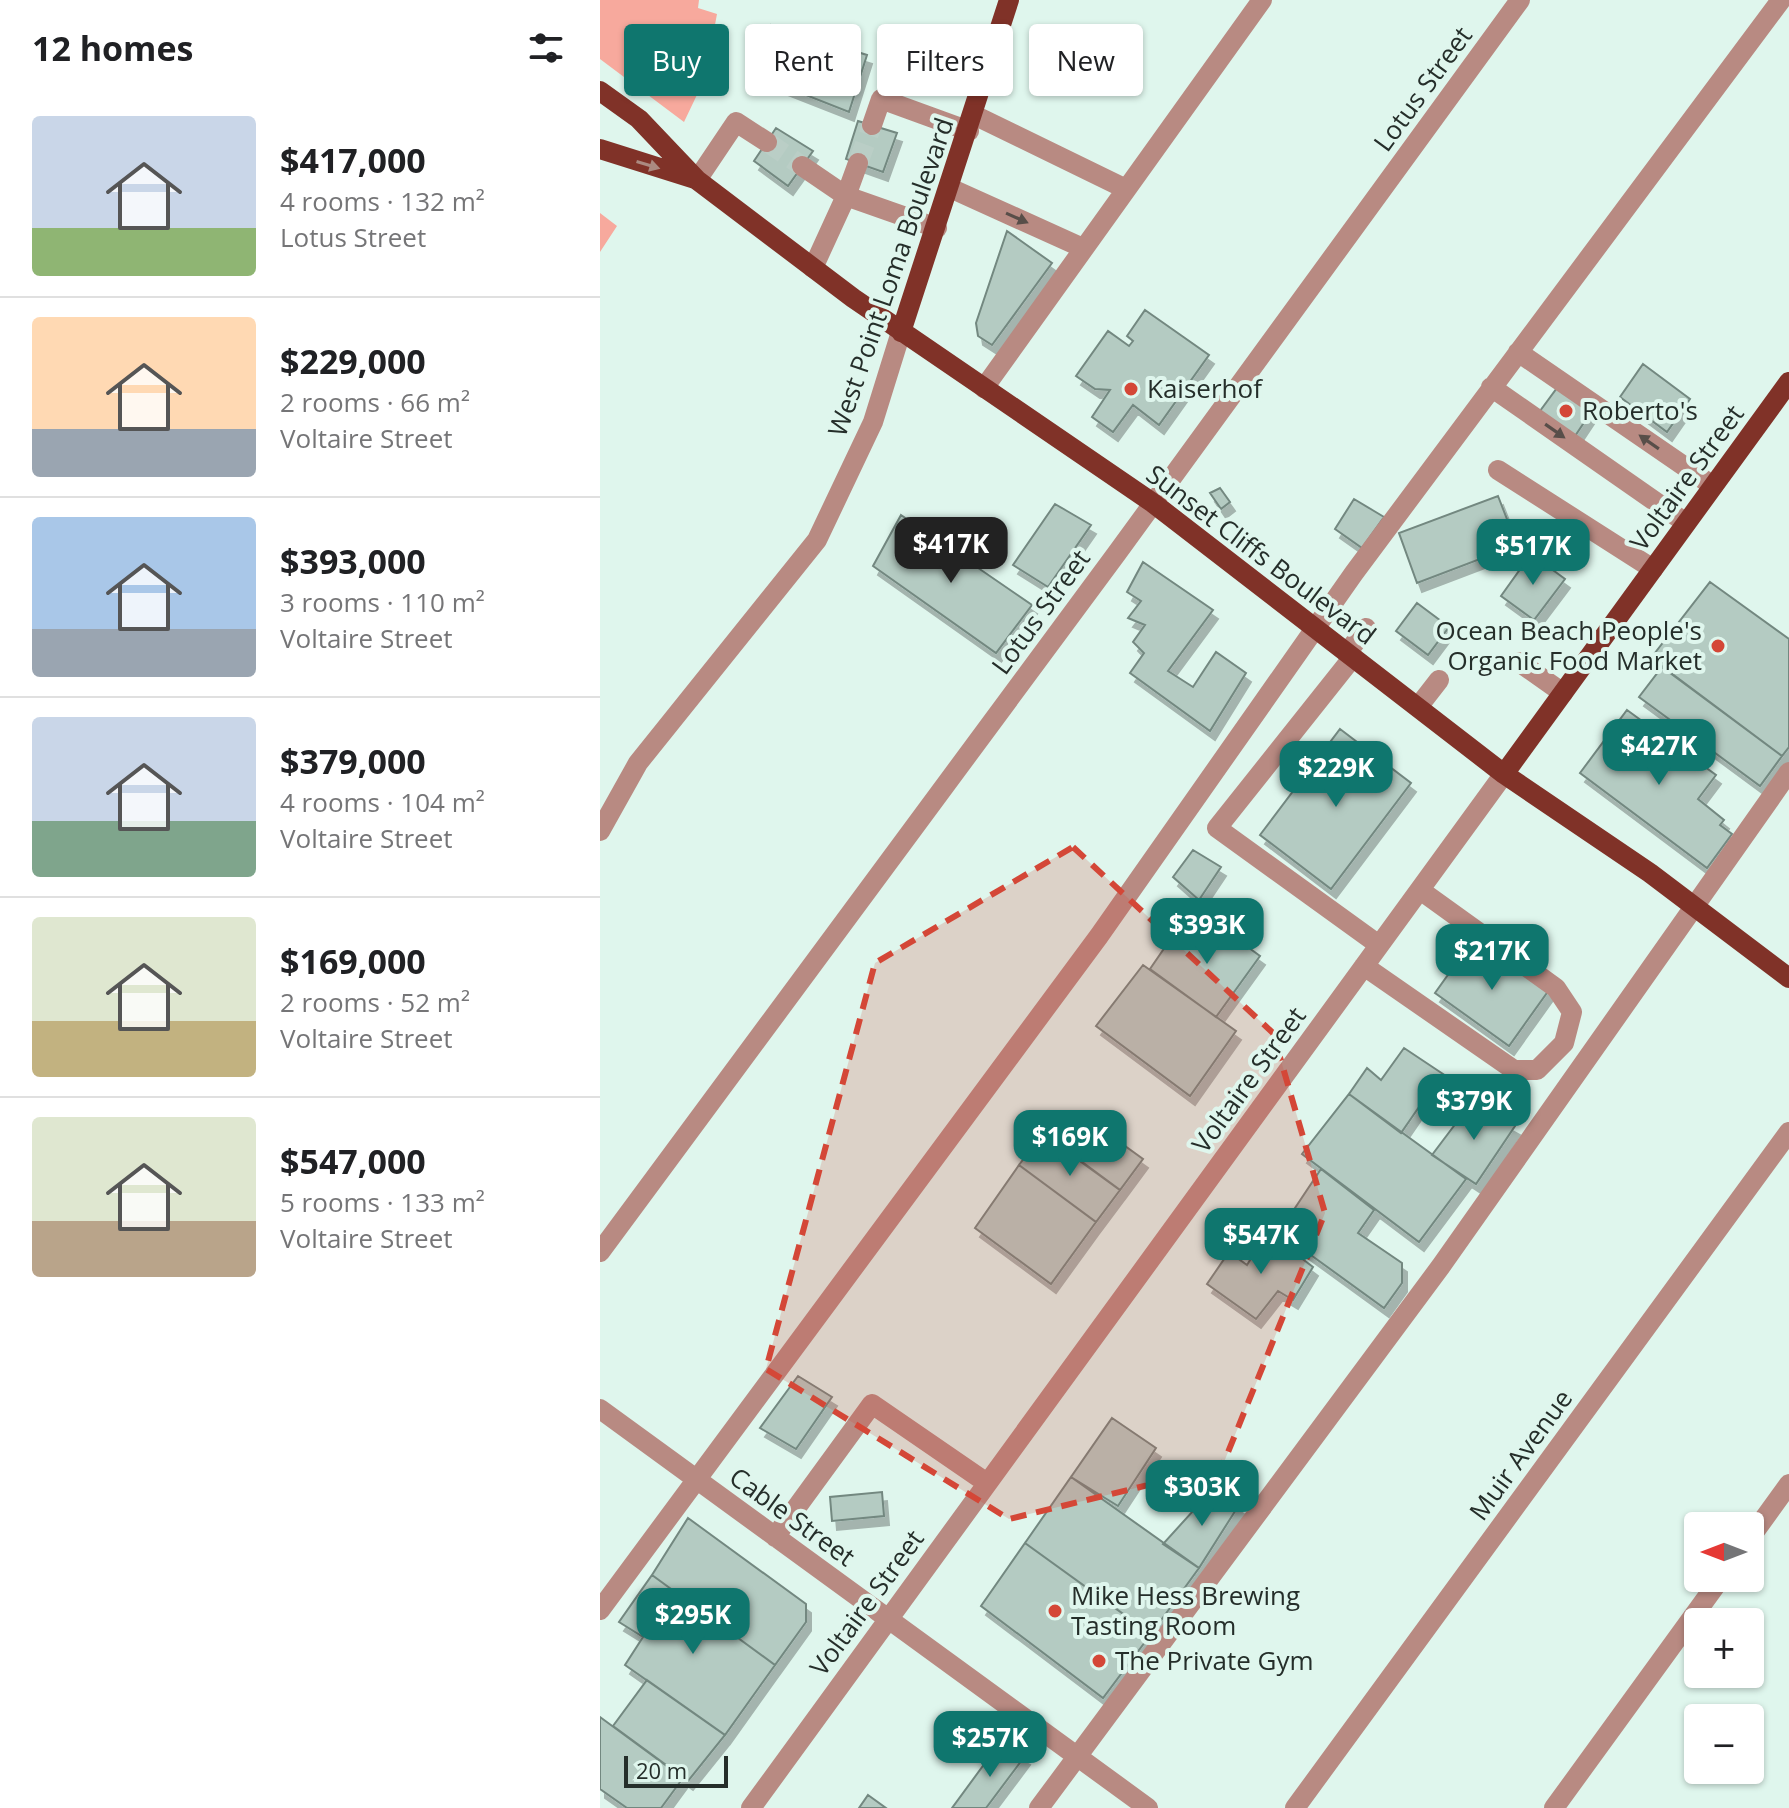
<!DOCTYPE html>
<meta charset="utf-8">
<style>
:root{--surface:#fff;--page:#f2f2f2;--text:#202124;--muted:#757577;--line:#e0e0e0;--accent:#0f766e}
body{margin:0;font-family:"Open Sans",sans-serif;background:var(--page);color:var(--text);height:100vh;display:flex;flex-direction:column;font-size:30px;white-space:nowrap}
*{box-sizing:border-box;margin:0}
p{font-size:26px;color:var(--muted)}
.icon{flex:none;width:44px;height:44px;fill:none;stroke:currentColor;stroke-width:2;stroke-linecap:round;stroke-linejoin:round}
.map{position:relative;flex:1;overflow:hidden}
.panel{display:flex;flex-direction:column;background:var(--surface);width:600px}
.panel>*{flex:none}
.banner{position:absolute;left:24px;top:24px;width:760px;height:72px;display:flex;gap:16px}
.needle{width:52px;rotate:270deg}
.tools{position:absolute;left:1084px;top:1512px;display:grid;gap:16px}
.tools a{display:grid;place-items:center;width:80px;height:80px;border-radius:8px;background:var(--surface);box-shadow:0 2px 6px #0004;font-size:40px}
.scale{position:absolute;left:24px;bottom:20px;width:104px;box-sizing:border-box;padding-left:8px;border:4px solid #252e2a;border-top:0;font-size:22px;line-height:28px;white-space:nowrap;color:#252e2a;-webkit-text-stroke:6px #dff6ed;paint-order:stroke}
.price{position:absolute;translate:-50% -68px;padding:0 18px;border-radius:16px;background:var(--accent);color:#fff;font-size:26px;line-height:52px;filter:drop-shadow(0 2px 4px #0008)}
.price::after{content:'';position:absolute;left:50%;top:48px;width:24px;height:18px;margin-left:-12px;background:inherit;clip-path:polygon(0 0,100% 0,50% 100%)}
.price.active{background:#222;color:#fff}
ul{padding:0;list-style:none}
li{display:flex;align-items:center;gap:24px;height:200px;padding:0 32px}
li+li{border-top:2px solid var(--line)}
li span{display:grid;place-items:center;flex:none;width:224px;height:160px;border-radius:8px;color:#555}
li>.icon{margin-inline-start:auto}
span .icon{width:96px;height:96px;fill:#fffc;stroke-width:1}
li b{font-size:34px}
h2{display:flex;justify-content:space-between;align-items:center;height:96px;padding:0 32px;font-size:34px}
.tag{padding:0 28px;border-radius:8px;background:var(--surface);box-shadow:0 2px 6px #0004;font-size:28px;line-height:72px}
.tag.active{background:var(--accent);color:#fff}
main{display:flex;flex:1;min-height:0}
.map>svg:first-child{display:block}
.green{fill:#f7a99d}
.building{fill:#b4cbc2;stroke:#738880;stroke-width:2;filter:url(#shadow)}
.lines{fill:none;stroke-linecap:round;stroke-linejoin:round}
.minor-tunnel{stroke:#bacec6;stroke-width:20;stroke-dasharray:20 10;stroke-linecap:butt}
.minor{stroke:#b88a82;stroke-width:20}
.major{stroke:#803228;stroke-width:20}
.oneway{fill:#ab8a81}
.oneway2{fill:#584e49}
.marked{fill:#d44737;fill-opacity:0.2;stroke:#d44737;stroke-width:6;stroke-dasharray:16 10;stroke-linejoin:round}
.poi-dot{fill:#d44737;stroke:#dff6ed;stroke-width:3}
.labels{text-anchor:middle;stroke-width:8;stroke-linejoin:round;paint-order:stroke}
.street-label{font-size:26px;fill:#252e2a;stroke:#dff6ed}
.poi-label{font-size:26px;fill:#252e2a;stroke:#dff6ed;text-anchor:start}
</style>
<main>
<section class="panel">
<h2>12 homes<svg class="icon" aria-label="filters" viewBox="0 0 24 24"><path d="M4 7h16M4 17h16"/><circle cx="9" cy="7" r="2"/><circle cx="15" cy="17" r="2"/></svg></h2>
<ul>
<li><span style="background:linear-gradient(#c9d6e8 70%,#8fb573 0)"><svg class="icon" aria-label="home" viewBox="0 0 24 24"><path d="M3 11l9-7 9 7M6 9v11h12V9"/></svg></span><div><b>$417,000</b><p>4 rooms · 132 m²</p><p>Lotus Street</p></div></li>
<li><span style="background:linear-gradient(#ffd9b3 70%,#9aa5b1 0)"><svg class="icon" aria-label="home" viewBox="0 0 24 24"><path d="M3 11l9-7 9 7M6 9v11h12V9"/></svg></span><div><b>$229,000</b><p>2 rooms · 66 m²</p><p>Voltaire Street</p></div></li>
<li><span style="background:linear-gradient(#a9c7e8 70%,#9aa5b1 0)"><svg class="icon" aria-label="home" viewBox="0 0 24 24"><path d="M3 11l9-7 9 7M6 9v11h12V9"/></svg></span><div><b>$393,000</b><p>3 rooms · 110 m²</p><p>Voltaire Street</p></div></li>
<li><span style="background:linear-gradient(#c9d6e8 65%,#7fa58c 0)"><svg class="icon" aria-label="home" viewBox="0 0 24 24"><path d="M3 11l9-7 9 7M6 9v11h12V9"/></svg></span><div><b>$379,000</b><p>4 rooms · 104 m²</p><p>Voltaire Street</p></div></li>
<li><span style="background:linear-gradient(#dfe7d0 65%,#c2b280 0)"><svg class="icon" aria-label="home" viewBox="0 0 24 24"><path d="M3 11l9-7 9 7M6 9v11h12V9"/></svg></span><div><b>$169,000</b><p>2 rooms · 52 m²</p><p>Voltaire Street</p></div></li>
<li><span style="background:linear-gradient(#dfe7d0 65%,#b9a48a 0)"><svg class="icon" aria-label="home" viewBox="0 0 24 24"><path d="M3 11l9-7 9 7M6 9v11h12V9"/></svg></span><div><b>$547,000</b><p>5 rooms · 133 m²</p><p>Voltaire Street</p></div></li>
</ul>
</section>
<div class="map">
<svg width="1189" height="1808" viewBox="0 0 1189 1808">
<defs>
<filter id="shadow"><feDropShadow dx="5" dy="9" stdDeviation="0" flood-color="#0004"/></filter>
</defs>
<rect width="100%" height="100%" fill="#dff6ed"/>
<path class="green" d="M0,0H99L98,8L117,14L105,78L84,122L0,59Z
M0,213L17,226L0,252Z"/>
<path class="building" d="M171,25L267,55L249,112L150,73Z
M258,121L297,133L283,172L246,159Z
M176,128L213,151L188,186L154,161Z
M407,231L452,263L392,345L378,336L376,323Z
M545,310L609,355L559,425L533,405L513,432L492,417L510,390L495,389L476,376L508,331L529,346L533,341L527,336Z
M1043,364L1090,399L1067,432L1020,397Z
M957,388L991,412L975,436L940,411Z
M620,488L630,502L621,509L610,493Z
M898,496L917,545L817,583L799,533Z
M754,499L784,517L762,548L735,529Z
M455,504L491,525L448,587L413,565Z
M301,515L432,605L396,653L273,566Z
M931,554L965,579L934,620L901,596Z
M543,562L613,610L568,671L593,687L616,652L646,673L610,731L530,673L544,653L533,642L545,625L528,618L541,601L527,592Z
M1110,582L1189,639V747L1182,756L1051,658Z
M817,603L849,627L828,655L796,631Z
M1062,667L1182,756L1160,786L1039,697Z
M1027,710L1116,775L1098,799L1124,820L1120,825L1132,834L1107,868L980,773Z
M740,729L811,783L731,889L660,835Z
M593,850L621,867L599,900L573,877Z
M608,918L660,956L616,1017L550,969L572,937L586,947Z
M875,937L949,990L909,1046L835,993Z
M543,965L636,1031L590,1096L496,1026Z
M804,1048L849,1078L827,1110L819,1107L801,1133L749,1094L767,1068L781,1080Z
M749,1094L866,1179L819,1242L702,1154Z
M872,1102L915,1126L876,1184L832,1155Z
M478,1112L543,1159L520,1190L455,1143Z
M443,1133L520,1190L496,1222L419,1165Z
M419,1165L496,1222L451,1284L375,1228Z
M721,1169L774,1210L758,1233L802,1263V1283L784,1308L679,1232Z
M667,1232L713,1267L693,1300L678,1291L656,1319L607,1284L629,1252L647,1265Z
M198,1376L232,1397L196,1449L160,1428Z
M512,1418L556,1448L518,1506L471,1477Z
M471,1477L599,1568L551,1634L425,1543Z
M613,1489L639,1505L599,1568L563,1544Z
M282,1492L284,1516L232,1521L230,1497Z
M88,1518L206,1604V1622L175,1665L52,1575Z
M425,1543L551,1634L503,1698L381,1606Z
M52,1575L175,1665L125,1735L25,1665L43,1637L19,1622Z
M47,1680L125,1735L88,1781L13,1726Z
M0,1717L83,1778L61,1808H27L0,1789Z
M399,1744L425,1756L386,1808H352Z
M268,1795L286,1808H259Z"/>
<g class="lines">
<path class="minor-tunnel" d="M167,142L202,166
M258,163L272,125"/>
<path class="minor" d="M374,115L526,189
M272,125L281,99L369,131
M202,166L246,196L258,163
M97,180L136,122L167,142
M350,188L483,248
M213,268L246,196L337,228
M918,352L1113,486
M891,387L1086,523
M384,388L662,0
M898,470L1053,569
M747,653L766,628
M753,657L617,828L779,945
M919,662L963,693
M818,707L839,680
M0,831L38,763L217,540L273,422L301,332
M764,966L914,1070H937L964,1043L972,1012L956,988L820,890
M0,1252L517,553L920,0
M0,1409L548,1808
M175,1537L272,1404L387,1483
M1150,1538L1189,1484
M0,1610L499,936L754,573L1181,0
M151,1808L904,774
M439,1808L841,1266L1189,772
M695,1808L1189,1132
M954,1808L1121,1578"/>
<path class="major" d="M0,91L39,119L97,180L253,298L553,503L904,774L1050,873L1189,978
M0,149L95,179
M301,332L409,0
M904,774L1189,382"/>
</g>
<defs><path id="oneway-solid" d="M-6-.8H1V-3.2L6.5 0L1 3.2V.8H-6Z" transform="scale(2)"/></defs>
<use class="oneway" href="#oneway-solid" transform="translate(48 165) rotate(17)"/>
<g class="oneway2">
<use href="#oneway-solid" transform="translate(417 218) rotate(24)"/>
<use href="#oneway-solid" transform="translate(955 431) rotate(35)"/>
<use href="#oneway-solid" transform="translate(1049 442) rotate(-145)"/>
</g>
<path class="marked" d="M473,847L673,1033L725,1213L622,1467L409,1519L166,1369L275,963Z"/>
<g class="poi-dot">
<circle cx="531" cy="389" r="8"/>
<circle cx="966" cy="411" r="8"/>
<circle cx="1118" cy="646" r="8"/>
<circle cx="455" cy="1611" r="8"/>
<circle cx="499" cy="1661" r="8"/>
</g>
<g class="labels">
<g class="street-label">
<text transform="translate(823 89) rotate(-54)" y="9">Lotus Street</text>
<text transform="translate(291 277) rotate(-71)" y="9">West Point Loma Boulevard</text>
<text transform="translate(1087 478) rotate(-54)" y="9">Voltaire Street</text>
<text transform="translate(661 555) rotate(37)" y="9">Sunset Cliffs Boulevard</text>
<text transform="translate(441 612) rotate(-54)" y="9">Lotus Street</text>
<text transform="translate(649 1080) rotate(-54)" y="9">Voltaire Street</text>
<text transform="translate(921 1455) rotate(-54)" y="9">Muir Avenue</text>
<text transform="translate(192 1517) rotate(36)" y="9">Cable Street</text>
<text transform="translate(267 1603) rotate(-54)" y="9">Voltaire Street</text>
</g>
<g class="poi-label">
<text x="547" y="398">Kaiserhof</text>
<text x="982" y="420">Roberto's</text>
<text x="1102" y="640" text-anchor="end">Ocean Beach People's<tspan x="1102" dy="30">Organic Food Market</tspan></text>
<text x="471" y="1605">Mike Hess Brewing<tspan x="471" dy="30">Tasting Room</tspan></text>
<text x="515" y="1670">The Private Gym</text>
</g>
</g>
</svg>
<div class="tools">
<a><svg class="needle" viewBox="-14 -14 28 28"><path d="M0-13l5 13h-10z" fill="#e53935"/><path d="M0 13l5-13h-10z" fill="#757577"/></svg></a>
<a>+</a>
<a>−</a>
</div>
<div class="scale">20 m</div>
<b class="price active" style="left:351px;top:585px">$417K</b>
<b class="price" style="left:933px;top:587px">$517K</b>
<b class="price" style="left:1059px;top:787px">$427K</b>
<b class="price" style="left:736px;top:809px">$229K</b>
<b class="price" style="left:607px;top:966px">$393K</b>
<b class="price" style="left:892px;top:992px">$217K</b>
<b class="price" style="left:874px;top:1142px">$379K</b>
<b class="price" style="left:470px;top:1178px">$169K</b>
<b class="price" style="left:661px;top:1276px">$547K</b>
<b class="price" style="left:602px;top:1528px">$303K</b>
<b class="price" style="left:93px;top:1656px">$295K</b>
<b class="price" style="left:390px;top:1779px">$257K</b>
<div class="banner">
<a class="tag active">Buy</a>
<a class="tag">Rent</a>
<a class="tag">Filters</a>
<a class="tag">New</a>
</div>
</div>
</main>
